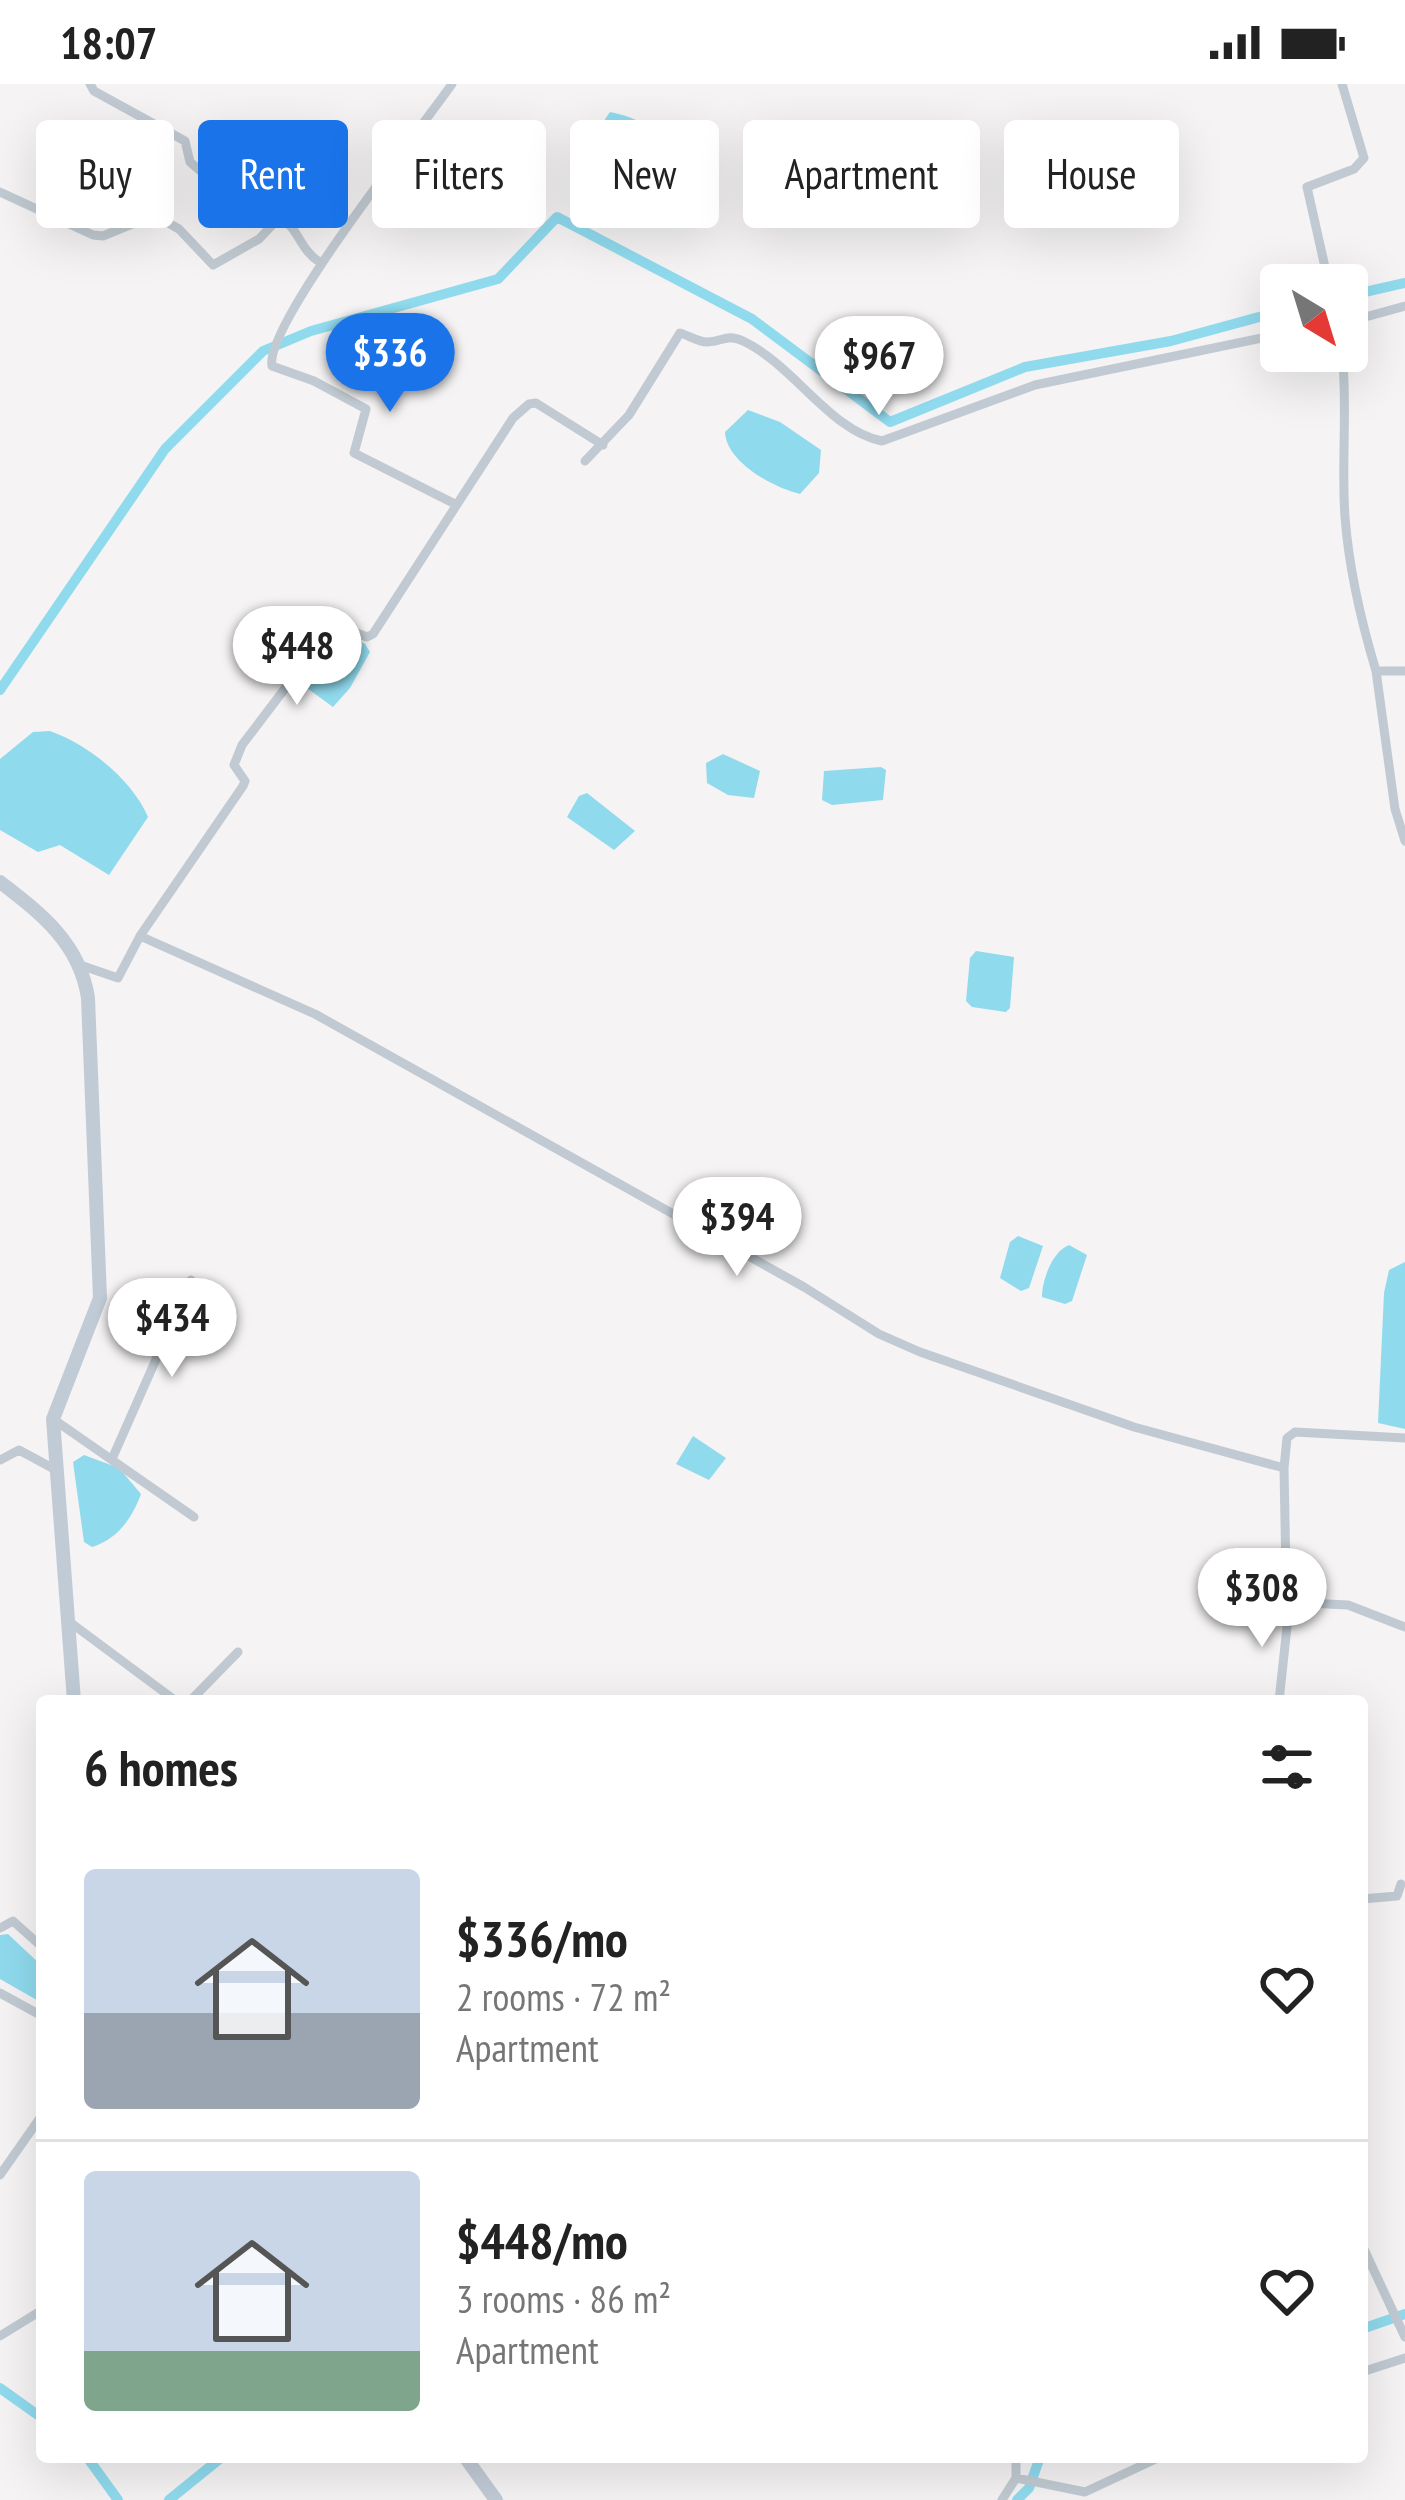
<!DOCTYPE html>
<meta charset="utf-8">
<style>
:root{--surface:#fff;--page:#f2f2f2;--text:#222;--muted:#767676;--line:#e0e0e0;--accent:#1a73e8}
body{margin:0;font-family:"PT Sans Narrow",sans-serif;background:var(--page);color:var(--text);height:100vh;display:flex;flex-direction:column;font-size:45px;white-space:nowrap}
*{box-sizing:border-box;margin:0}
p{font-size:39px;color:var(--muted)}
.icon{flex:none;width:66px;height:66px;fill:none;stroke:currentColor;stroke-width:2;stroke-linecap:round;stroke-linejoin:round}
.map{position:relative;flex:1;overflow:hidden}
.side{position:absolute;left:36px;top:1611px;width:1332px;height:768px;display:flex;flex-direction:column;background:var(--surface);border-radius:12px;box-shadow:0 12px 48px #0002}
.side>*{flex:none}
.top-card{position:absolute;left:36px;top:36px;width:1335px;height:108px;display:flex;gap:24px}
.needle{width:78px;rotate:142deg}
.tools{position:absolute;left:1260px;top:180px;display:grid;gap:24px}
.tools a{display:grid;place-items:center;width:108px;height:108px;border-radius:12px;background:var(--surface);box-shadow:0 12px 48px #0002;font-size:60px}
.price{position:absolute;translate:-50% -102px;padding:0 27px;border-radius:42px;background:#fff;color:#222;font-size:39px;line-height:78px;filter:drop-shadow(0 3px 6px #0008)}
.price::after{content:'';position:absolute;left:50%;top:72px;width:36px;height:27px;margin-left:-18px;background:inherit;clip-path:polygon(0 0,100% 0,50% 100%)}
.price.current{background:var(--accent);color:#fff}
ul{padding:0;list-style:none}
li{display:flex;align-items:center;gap:36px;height:300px;padding:0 48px}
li+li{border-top:3px solid var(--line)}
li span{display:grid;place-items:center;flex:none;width:336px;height:240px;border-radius:12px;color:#555}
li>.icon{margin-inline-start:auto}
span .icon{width:144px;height:144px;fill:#fffc;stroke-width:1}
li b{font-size:51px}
h2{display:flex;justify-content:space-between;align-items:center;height:144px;padding:0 48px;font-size:51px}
.chip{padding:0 42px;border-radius:12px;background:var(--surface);box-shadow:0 12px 48px #0002;font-size:42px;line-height:108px}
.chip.current{background:var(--accent);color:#fff}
.status{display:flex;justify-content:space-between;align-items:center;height:84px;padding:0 60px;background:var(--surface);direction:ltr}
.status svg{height:33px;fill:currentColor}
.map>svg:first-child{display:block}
.water{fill:#90daee}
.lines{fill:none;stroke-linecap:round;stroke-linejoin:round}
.canal{stroke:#90daee;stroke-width:10}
.street{stroke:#c1cad2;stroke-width:9}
.secondary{stroke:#c1cbd6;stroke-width:14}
</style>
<div class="status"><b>18:07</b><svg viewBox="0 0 49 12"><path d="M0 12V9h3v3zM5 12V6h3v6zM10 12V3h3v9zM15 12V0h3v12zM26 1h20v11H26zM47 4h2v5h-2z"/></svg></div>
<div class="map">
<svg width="1405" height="2416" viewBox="0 0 1405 2416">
<rect width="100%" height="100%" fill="#f5f3f3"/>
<path class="water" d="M610,28C636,33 658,44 668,69L648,107H639L583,68Z
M748,326L780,338L821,366L819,389L800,410C774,404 726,378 725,348Z
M341,548L365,560L370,568L350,604L333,623L300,599L324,563Z
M50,647C87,660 132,695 148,733L109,791L60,761L38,768L0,746V675L33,648Z
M723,670L760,687L754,714L728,711L707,699L706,679Z
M881,683L886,686L883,716L832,721L822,716L824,687Z
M587,709L635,747L614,766L567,733L579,712Z
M976,867L1014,873L1010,924L1006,928L972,923L966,917L970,874Z
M1018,1152L1043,1162L1029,1204L1021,1207L1000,1194L1010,1158Z
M1069,1161L1087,1171L1072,1217L1065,1220L1042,1213C1042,1195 1053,1167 1069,1161Z
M1405,1178V1345L1378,1339L1384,1209L1389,1186Z
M693,1352L726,1374L709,1396L676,1380Z
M84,1371L119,1384L141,1410C132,1434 118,1455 92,1463L84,1458L73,1378Z
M8,1850L42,1882V1919L0,1895V1851Z"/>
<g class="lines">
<path class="canal" d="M1347,212L1405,199
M0,606L165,365L263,267L311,247L498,195L557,133L752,235L890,338L1025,283L1171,257L1281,227
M1362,2245L1405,2230
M0,2304L42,2334
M87,2373L118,2416
M169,2416L222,2373
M1017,2416L1029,2404L1040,2373"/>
<path class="street" d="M90,0L94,7L185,57L190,78L210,95
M452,0C420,46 264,241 272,282L314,297L366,325L354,369L455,420
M0,108L93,151L103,152L154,131L179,145L213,181L259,155L279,134C299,142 298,165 321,179
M1329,201L1307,103L1354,85L1364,74L1342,0
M1347,238L1405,222
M1342,267C1348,323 1341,378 1345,433C1349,486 1361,537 1376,587H1405
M585,377L629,331L680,249C688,251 698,258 707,258C723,258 726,249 743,257C794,281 830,347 882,357L1035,301L1281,250
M1376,587L1395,725L1405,757
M140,852L315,930L804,1203L879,1250L920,1268L1134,1343L1284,1384L1287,1543L1279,1617
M83,882L118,894L140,852L243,702L245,697L234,681L242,661L334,540L367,553L373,550L513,334L529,320L536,319L603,361
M53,1335L194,1433
M112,1375L191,1196
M0,1376L19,1366L56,1386
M1284,1384L1287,1354L1295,1348L1405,1354
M1286,1518L1348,1521L1405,1543
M67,1536L176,1617
M190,1617L238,1568
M1362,1815L1397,1812L1401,1800
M0,1844L13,1837L42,1863
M0,1909L42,1932
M0,2091L42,2031
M1362,2161L1405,2253
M0,2252L42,2226
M1362,2288L1405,2274
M1016,2394L1085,2408L1160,2373
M1002,2416L1016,2394V2373"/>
<path class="secondary" d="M0,798C42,830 80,860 88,914L100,1214L53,1335L74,1617
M465,2373L496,2416"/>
</g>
</svg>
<div class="tools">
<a><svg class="needle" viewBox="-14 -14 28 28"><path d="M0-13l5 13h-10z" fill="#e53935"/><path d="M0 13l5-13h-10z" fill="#767676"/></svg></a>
</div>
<b class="price current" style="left:390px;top:331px">$336</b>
<b class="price" style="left:879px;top:334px">$967</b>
<b class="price" style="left:297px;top:624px">$448</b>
<b class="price" style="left:737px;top:1195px">$394</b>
<b class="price" style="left:172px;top:1296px">$434</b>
<b class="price" style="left:1262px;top:1566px">$308</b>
<div class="top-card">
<a class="chip">Buy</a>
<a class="chip current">Rent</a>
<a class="chip">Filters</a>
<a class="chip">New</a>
<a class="chip">Apartment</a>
<a class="chip">House</a>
</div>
<section class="side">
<h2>6 homes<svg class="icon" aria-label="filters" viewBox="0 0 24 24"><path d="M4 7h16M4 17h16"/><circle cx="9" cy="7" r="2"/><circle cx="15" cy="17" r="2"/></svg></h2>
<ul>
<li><span style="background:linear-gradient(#c9d6e8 60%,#9aa5b1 0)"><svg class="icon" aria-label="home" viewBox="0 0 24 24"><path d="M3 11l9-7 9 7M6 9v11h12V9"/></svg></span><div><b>$336/mo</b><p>2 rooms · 72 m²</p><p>Apartment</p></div><svg class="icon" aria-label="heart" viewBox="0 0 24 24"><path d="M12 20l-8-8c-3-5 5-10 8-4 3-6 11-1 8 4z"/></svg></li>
<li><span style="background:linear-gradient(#c9d6e8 75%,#7fa58c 0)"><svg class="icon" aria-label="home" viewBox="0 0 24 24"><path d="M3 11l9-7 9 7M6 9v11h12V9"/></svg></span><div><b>$448/mo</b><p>3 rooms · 86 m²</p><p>Apartment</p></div><svg class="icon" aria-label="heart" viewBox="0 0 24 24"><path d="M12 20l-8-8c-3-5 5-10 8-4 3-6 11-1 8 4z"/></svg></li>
</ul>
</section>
</div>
